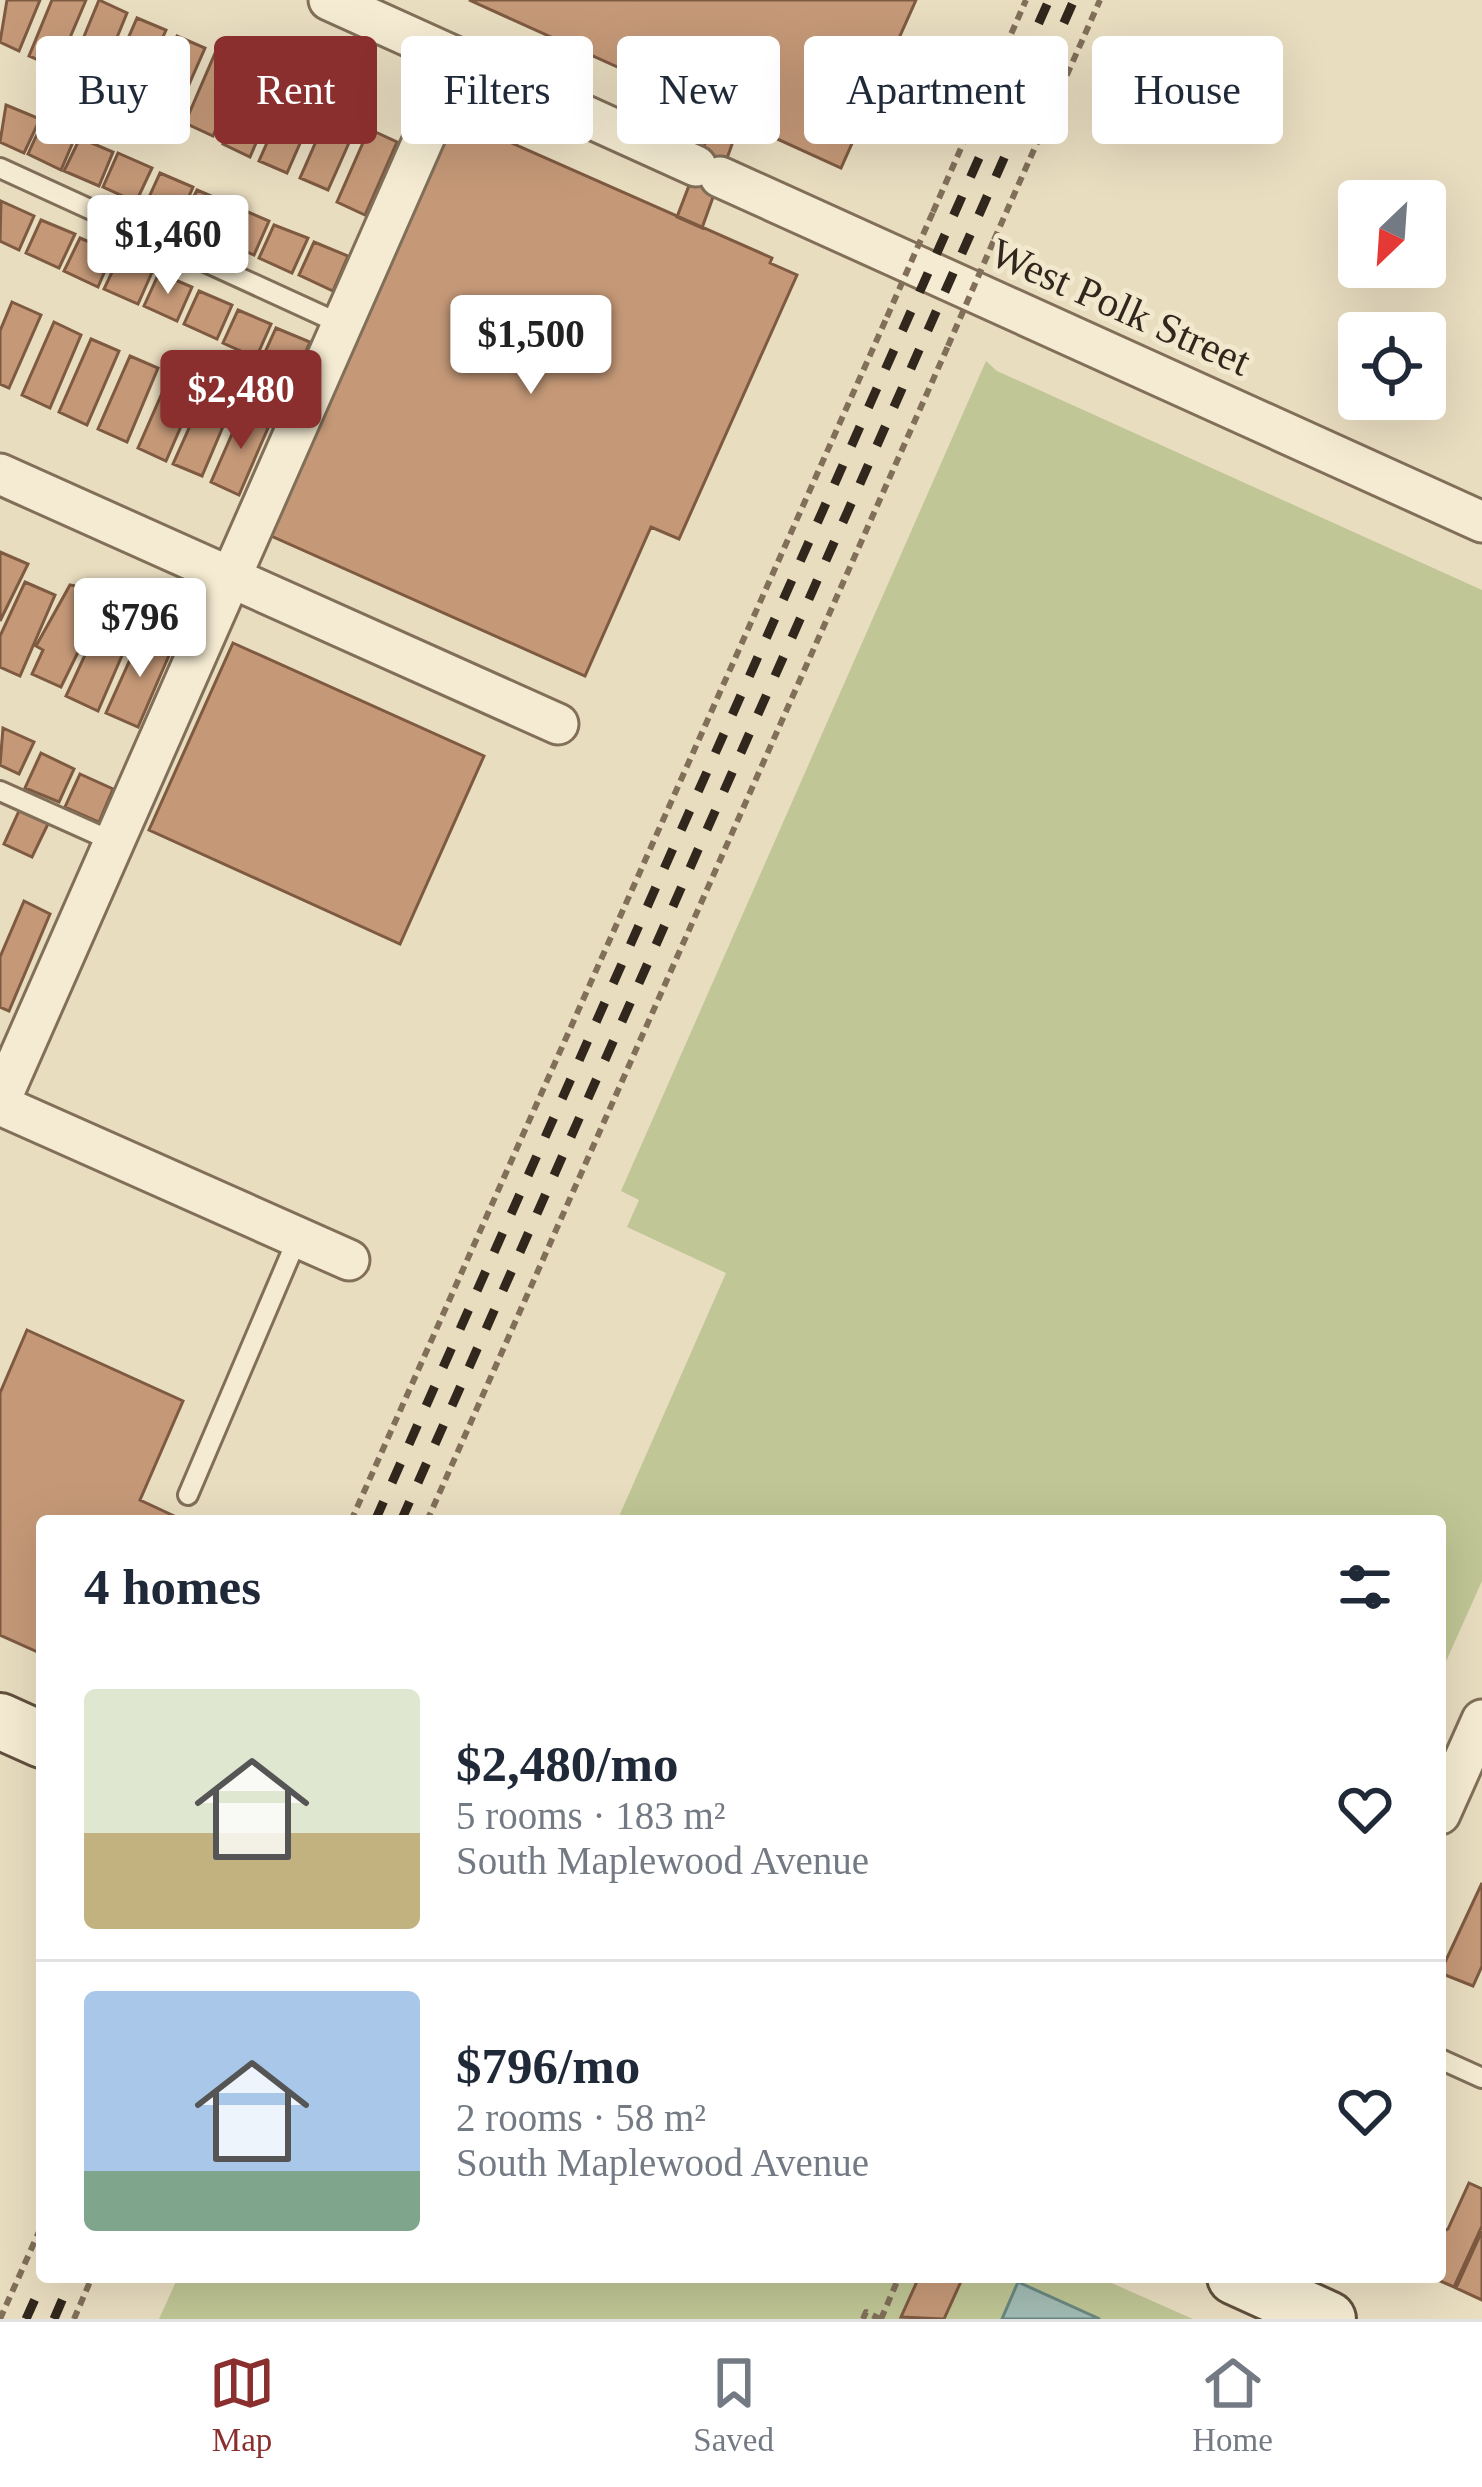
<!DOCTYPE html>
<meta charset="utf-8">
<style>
:root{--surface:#fff;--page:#f2f2f3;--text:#1f2937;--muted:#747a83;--line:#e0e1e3;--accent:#8a2f2e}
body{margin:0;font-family:Georgia,serif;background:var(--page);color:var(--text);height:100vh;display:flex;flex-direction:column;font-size:45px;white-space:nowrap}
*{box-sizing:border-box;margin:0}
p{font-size:39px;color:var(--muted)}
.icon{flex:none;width:66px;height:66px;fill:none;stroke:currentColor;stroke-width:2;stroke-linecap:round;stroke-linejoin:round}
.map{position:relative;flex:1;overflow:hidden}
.side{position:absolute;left:36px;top:1515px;width:1410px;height:768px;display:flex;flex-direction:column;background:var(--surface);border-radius:12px;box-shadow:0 12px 48px #0002}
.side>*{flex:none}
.hud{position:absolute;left:36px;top:36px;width:1410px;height:108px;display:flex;gap:24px}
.needle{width:78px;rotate:205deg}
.fabs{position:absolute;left:1338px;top:180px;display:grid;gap:24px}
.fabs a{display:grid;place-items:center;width:108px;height:108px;border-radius:12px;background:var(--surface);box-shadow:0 12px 48px #0002;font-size:60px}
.price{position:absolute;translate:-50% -102px;padding:0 27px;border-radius:12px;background:#fff;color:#222;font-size:39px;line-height:78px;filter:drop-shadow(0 3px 6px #0008)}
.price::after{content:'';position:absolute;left:50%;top:72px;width:36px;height:27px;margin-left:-18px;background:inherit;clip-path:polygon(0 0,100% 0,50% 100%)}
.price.selected{background:var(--accent);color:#fff}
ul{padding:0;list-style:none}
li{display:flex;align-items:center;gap:36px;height:300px;padding:0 48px}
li+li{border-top:3px solid var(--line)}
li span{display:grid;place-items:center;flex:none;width:336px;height:240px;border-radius:12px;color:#555}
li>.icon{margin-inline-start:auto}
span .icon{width:144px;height:144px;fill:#fffc;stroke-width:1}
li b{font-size:51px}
h2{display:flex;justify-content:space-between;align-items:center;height:144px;padding:0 48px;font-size:51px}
.tag{padding:0 42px;border-radius:12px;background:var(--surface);box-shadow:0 12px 48px #0002;font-size:42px;line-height:108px}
.tag.selected{background:var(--accent);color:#fff}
.tabs{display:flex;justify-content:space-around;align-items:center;height:168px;border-top:3px solid var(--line);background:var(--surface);font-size:33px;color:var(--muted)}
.tabs a{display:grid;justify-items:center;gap:6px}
.tabs .selected{color:var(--accent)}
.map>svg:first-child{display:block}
.green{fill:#c0c695}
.water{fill:#a2bcb4;stroke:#6b8881;stroke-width:3}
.building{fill:#c59978;stroke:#7e5a41;stroke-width:3}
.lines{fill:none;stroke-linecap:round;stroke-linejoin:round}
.lane-casing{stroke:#816f59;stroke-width:24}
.street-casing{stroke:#816f59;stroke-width:45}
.secondary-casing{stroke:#62503d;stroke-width:60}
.path{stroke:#816f59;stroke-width:6;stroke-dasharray:9 6;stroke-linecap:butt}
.lane{stroke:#f5ebd2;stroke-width:18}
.street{stroke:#f5ebd2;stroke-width:39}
.secondary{stroke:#f5ebd2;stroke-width:54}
.rail{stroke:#31271c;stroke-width:9;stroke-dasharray:21 21;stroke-linecap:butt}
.path-bridge{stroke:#816f59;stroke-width:6;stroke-dasharray:9 6;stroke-linecap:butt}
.labels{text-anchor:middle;stroke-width:10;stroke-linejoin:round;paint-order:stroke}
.street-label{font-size:42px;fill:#31271c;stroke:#f1e8ce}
</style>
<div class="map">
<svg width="1482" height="2319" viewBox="0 0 1482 2319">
<rect width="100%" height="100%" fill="#e9ddc0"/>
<path class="green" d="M986,361L997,371L1482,590V1581L1440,1675V1521H617L726,1273L627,1227L639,1200L621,1191Z
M178,2277H1098L1193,2319H159Z"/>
<path class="water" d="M1018,2282L1100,2319H1002Z"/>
<path class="building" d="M7,0H40L19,51L0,42Z
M52,0H86L57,68L29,56Z
M99,0L127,13L97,86L69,73Z
M469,0H916L841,168L740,122L702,228L677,217L717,112Z
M137,18L166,30L134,103L105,91Z
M177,36L205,48L173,121L145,109Z
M216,51L244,63L213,136L185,123Z
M254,71L282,83L250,157L223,144Z
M291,88L319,100L287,173L259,161Z
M6,105L40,119L24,153L0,142Z
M332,105L360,118L328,190L300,178Z
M455,118L772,258L770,263L797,275L679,539L651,527L585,676L269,535Z
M43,121L76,135L61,170L28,154Z
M369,129L397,142L365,215L337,202Z
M80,138L113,152L99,186L64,171Z
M118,153L152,168L136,202L103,187Z
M160,173L193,187L178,221L145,206Z
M197,190L230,204L215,239L181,224Z
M1,201L34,216L19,250L0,241Z
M236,207L269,221L254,255L220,240Z
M41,220L75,234L59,268L26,253Z
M274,225L308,238L292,273L259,258Z
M80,238L113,252L98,287L64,271Z
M314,242L348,256L333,291L299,275Z
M120,255L153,270L138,304L104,289Z
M159,273L192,287L177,321L144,306Z
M199,291L232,305L217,339L184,324Z
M12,302L41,315L9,388L0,384V331Z
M238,310L271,324L256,358L223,343Z
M54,322L81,335L50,408L22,395Z
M276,328L310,342L295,376L261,361Z
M91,339L119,351L87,425L59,412Z
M130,356L158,368L127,442L98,429Z
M170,375L198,387L166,461L138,448Z
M206,390L233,403L202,476L173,464Z
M243,409L271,421L239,495L211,482Z
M0,552L28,564L0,621Z
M25,582L55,595L20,676L0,667V636Z
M70,585L88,588L89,596L103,601L61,687L32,674L43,650L36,646Z
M103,616L133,630L98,711L66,696Z
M142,633L173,646L138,727L106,713Z
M233,643L484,756L400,944L149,830Z
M3,728L34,742L19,774L0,765Z
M41,753L74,769L59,802L25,788Z
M80,774L113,789L99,822L65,807Z
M19,811L48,824L32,857L4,844Z
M24,901L50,914L9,1011L0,1007V957Z
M27,1330L183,1401L140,1500L185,1521H42V1654L0,1635V1393Z
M1482,1883V1966L1473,1986L1440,1973Z
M1469,2183L1482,2189V2226L1454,2287L1431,2277H1440V2233L1448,2229Z
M1482,2231V2300L1456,2288Z
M919,2277H963L944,2319L901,2317Z"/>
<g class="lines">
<g class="lane-casing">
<path id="lane" d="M0,168L343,325
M0,791L114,842
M188,1495L298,1237
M1440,2059L1482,2078"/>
</g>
<g class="street-casing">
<path id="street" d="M329,0L696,166
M720,177L1482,522
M0,474L558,724
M0,1101L459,59
M0,1105L349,1260
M1440,1814L1482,1720"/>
</g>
<g class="secondary-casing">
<path id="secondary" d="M0,1721L42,1740
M1235,2277L1328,2319"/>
</g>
<path class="path" d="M933,212L1026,0
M994,240L1100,0
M351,1521L887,317
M427,1521L948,346
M0,2319L42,2225
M74,2319L92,2277
M863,2319L866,2312L880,2319
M881,2319L899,2277"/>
<use href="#lane" class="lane"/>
<use href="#street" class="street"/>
<use href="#secondary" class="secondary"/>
<path class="rail" d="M375,1521L1049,0
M401,1521L1074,0
M26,2319L45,2277
M54,2319L72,2277"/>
<path class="path-bridge" d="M887,317L933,212
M948,346L994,240"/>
</g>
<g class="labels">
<g class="street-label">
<text transform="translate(1121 306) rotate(24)" y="15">West Polk Street</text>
</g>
</g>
</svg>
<div class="fabs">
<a><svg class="needle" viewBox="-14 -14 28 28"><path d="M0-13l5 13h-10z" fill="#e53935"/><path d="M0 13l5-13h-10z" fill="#747a83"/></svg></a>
<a><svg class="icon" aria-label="locate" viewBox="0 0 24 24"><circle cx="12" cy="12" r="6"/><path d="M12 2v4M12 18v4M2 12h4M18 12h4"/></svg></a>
</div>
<b class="price" style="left:168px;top:297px">$1,460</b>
<b class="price" style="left:531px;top:397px">$1,500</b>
<b class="price selected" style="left:241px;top:452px">$2,480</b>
<b class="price" style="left:140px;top:680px">$796</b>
<div class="hud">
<a class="tag">Buy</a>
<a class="tag selected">Rent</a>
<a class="tag">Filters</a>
<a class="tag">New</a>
<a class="tag">Apartment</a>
<a class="tag">House</a>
</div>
<section class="side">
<h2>4 homes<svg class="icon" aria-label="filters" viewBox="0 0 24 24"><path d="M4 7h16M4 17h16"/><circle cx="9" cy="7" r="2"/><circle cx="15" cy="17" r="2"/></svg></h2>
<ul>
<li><span style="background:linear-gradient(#dfe7d0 60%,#c2b280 0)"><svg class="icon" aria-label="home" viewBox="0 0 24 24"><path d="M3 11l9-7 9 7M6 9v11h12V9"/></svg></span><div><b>$2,480/mo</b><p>5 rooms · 183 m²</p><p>South Maplewood Avenue</p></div><svg class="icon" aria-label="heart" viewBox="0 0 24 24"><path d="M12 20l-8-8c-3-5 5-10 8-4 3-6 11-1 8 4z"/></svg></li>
<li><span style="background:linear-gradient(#a9c7e8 75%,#7fa58c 0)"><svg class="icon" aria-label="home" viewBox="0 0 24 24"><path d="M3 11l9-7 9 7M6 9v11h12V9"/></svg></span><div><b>$796/mo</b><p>2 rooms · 58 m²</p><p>South Maplewood Avenue</p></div><svg class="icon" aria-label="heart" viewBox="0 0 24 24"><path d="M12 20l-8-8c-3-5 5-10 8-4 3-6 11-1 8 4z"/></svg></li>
</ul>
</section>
</div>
<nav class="tabs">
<a class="selected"><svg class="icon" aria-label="map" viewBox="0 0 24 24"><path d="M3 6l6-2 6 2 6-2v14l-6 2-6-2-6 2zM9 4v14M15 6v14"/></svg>Map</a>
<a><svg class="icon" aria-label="saved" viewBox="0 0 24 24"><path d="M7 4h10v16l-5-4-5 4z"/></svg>Saved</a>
<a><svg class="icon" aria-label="home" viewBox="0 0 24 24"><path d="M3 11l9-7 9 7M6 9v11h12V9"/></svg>Home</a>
</nav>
